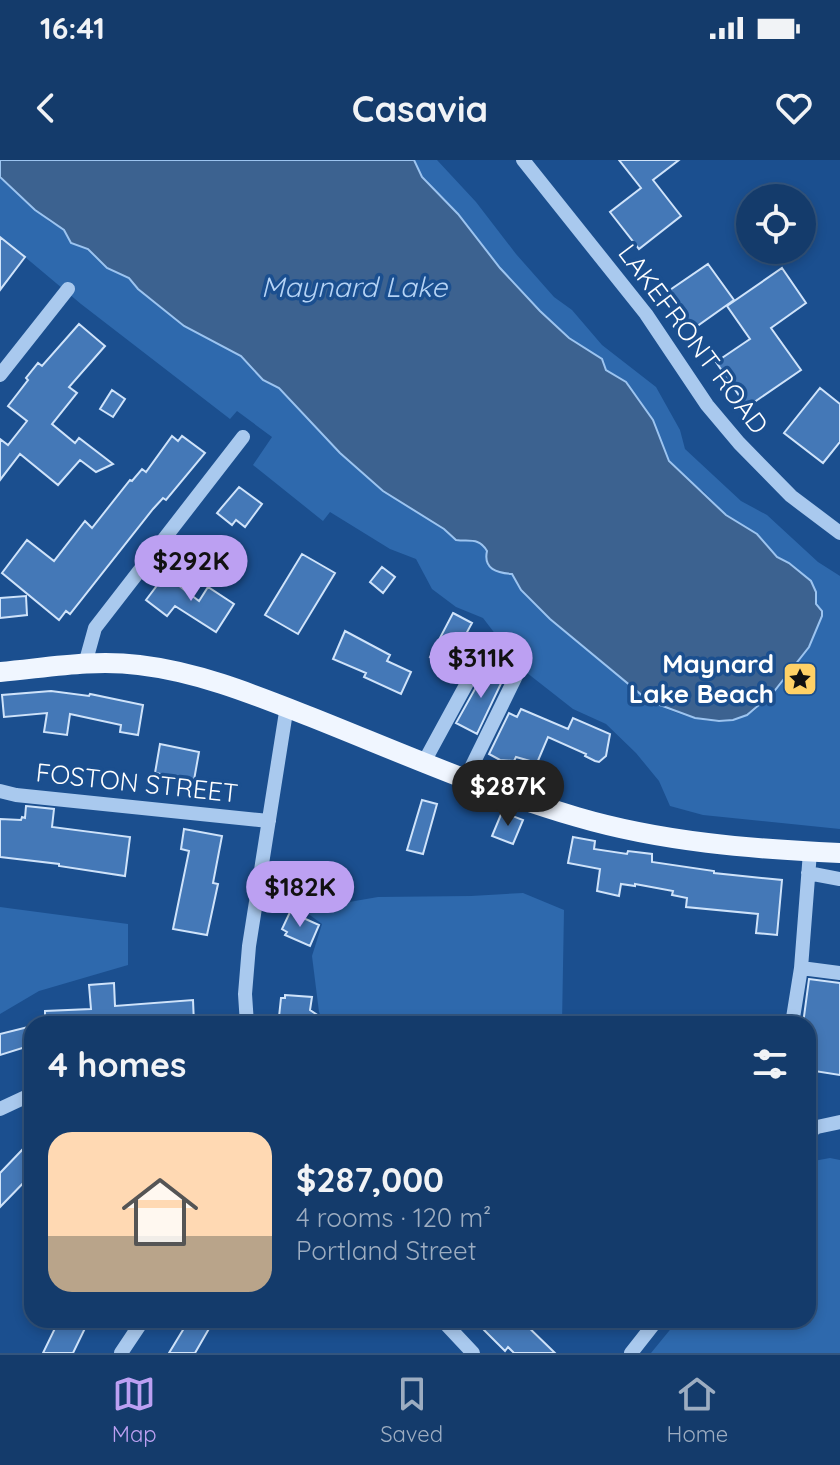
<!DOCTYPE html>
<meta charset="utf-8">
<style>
:root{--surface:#143b6b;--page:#214673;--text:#f1f3f6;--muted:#9dadc1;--line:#33557e;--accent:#bca0f2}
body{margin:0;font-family:Quicksand,sans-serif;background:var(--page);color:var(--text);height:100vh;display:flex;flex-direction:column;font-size:30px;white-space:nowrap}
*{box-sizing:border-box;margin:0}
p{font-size:26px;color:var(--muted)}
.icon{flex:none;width:44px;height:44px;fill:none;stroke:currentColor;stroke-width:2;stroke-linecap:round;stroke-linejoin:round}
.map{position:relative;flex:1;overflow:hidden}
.panel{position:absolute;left:24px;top:856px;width:792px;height:312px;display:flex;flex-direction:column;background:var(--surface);border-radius:24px;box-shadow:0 4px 12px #0003,0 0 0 2px var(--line)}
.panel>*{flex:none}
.tools{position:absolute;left:736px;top:24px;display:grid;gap:16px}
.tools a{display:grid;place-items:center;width:80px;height:80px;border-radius:50%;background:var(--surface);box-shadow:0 4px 12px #0003,0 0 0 2px var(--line);font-size:40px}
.price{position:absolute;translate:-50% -68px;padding:0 18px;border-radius:28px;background:var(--accent);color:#111;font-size:26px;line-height:52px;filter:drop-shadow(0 2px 4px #0008)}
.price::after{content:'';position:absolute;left:50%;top:48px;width:24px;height:18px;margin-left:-12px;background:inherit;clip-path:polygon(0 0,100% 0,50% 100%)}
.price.selected{background:#222;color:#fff}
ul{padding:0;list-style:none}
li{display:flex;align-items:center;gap:24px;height:200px;padding:0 24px}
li+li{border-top:2px solid var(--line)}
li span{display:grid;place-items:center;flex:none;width:224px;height:160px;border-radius:24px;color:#555}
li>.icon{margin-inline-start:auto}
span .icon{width:96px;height:96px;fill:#fffc;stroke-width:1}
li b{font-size:34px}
h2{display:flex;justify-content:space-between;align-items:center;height:96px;padding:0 24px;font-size:34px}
.status{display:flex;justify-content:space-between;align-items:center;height:56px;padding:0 40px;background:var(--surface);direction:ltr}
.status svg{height:22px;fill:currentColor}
header{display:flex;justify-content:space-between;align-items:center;height:104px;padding:0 24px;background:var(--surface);font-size:36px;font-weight:800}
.menu{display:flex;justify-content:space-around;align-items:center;height:112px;border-top:2px solid var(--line);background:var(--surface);font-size:22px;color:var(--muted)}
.menu a{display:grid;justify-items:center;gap:4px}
.menu .selected{color:var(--accent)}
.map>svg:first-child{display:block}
.green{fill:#2e69ad}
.water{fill:#3c6290;stroke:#9cc4f0;stroke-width:2}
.building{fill:#4478b7;stroke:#cfe3fa;stroke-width:2}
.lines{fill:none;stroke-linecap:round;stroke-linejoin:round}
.minor{stroke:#a9c9ee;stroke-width:14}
.major{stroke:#f0f6ff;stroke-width:20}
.labels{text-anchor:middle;stroke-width:7;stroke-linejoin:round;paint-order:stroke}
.street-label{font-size:26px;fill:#fff;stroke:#1b4f8f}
.poi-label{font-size:26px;font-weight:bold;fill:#fff;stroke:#1b4f8f;text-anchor:end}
.water-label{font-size:28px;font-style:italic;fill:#b5d3f5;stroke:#1b4f8f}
</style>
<div class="status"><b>16:41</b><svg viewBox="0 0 49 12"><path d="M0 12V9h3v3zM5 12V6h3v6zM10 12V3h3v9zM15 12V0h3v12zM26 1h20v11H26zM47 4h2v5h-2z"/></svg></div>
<header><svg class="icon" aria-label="back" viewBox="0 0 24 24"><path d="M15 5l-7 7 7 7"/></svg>Casavia<svg class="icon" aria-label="heart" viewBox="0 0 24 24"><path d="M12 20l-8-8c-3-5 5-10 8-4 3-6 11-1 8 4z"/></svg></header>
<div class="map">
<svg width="840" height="1193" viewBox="0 0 840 1193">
<rect width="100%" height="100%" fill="#1b4f8f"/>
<path class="green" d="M414,0H437L476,42L516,94L554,137L572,150L602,185L656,227L680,270L685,289L741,341L767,355L818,402L840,416V669L703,655L670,646L659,621L636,593L606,564L573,549L522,509L483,458L456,447L432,429L416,399L390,389L330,352L323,361L253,305L272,277L237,251L230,259L81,144L0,76V17L50,62L64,69L71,83L88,89L112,110L129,118L138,129L184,166L241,196L263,220L278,228L340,293L385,332L444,369L456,380C465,381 485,377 487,391C488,395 486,400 487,405L502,413H512C516,419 517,425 521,430C547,461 584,483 614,510C626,521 637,534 652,542C673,553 705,564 729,561C737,559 750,555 756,549C773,534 837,464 816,444V432L789,403L777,397L751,370L726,355L703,331L690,324L666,296L653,260L640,240L625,221L606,210L604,201L569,178L540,151L500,108L458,54L422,17Z
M523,733L564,750L562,864H324L319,852L312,796L322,764L303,750L378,737L471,736Z
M0,747L128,764V805L39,831L0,854Z
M830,998L840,1000V1193H651L678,1160H808V1002Z"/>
<path class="water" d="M0,0H414L422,17L458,54L500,108L540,151L569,178L602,199L606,210L626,222L653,260L669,301L726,355L757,374L777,397L789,403L811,421L816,432V444L822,451V456L809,487L772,534L747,555L733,560L719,561L695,558L649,541L550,459L521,430L512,414C497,413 483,409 487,391C479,377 469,382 456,380L444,369L383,331L340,293L279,228L263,220L241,196L184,166L138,129L129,118L107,108L88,89L71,83L64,70L35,50L0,17Z"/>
<path class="building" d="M619,0H679L653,20L681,56L639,89L610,52L641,28Z
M0,77L25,97L0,130Z
M708,104L734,140L693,169L667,132Z
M782,108L806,143L771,168L801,210L747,247L716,202L750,179L727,146Z
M79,164L105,186L69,227L77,233L52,264L75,283L79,278L113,304L96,312L80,300L58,325L20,294L0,320V279L8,285L27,261L8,246L28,220L26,218L38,203L42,206Z
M820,228L840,244V282L823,303L784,273Z
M112,230L125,239L113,257L100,249Z
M172,276L178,281L182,276L205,293L166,340L163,338L153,349L70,454L66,451L59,460L2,413L27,380L54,401L85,361L92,368L130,320L132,321L142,309L146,312Z
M239,327L262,344L245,367L236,360L232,365L217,353Z
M302,394L335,413L298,474L265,455Z
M382,407L395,417L383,433L370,422Z
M165,415L199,441L208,427L234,444L216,472L175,446L167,456L146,440Z
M26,436L27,455L0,458V438Z
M453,453L472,463L460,485L473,492L461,513L430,497Z
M345,471L390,495L387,501L411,512L401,534L364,517L366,513L333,499Z
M489,504L505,515L477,574L456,563Z
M51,531L89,536L90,534L143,545L138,575L120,572L121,565L70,554L67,575L44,572L47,553L4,557L2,535Z
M521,549L568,569L573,558L610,574L606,596L599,602L595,601L585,596L586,594L548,577L537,603L516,597L514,601L500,600L489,594L509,553L517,557Z
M160,584L199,592L194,620L155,613Z
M422,640L437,644L423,694L407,690Z
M26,646L54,649L52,667L130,677L125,716L59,706V704L0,697V659L21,660L22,657L25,658Z
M502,652L523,660L513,684L492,676Z
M184,669L222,676L213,723L218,724L207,775L173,769L189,691L181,689Z
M573,677L595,681L594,689L627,694L628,691L652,694V702L714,711V713L782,720L777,775L756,773L758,754L686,747L687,738L672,735L673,731L635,724V726L621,724L619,736L597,731L600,709L568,703Z
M290,752L319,765L310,786L285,775L287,772L282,769Z
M809,819L840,823V915L808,910V864H803Z
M114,823L115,846L193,840L194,864H45V851L91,849L89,825Z
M285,835L312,837L310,850L331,864H298L282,861L283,857H279L281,838H285Z
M32,866V885L0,895V874Z
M23,989L32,997V1014L0,1047V1013Z
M59,1160H89L73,1193H43Z
M189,1160H214L195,1193H169Z
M474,1160H521L555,1193H514L508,1187L505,1191Z"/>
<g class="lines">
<path class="minor" d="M523,0L646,154L707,245L739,283L791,336L840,373
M0,215L68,129
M85,504L95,468L243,277
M424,602L485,490L518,512L466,618
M0,631L16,635L269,661
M808,713L840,719
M801,808L840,813
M247,864L245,834L249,786L286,552L281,546
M792,864L801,808L810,692
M0,949L32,934
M808,973L817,967L840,962
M442,1160L473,1193
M121,1193L143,1160
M631,1193L657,1160"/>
<path class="major" d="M0,512C46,508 92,499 139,505C199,512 255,535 311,557C399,592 487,631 577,657C662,682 752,689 840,693"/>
</g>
<defs>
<g id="sight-square" transform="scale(1.8)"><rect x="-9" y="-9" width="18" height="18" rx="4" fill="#ffd166" stroke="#1b4f8f"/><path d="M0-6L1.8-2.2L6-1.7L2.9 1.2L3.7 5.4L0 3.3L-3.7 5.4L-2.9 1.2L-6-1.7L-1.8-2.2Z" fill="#111"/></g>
</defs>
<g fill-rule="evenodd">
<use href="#sight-square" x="800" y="519"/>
</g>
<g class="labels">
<g class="street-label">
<text transform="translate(693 179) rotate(53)" y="9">LAKEFRONT ROAD</text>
<text transform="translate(137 623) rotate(6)" y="9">FOSTON STREET</text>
</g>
<g class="poi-label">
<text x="774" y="513">Maynard<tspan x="774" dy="30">Lake Beach</tspan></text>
</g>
<g class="water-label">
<text x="354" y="137">Maynard Lake</text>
</g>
</g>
</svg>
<div class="tools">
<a><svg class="icon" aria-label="locate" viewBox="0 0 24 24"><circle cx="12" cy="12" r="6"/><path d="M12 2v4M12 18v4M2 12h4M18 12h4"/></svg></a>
</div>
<b class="price" style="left:191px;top:443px">$292K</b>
<b class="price" style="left:481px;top:540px">$311K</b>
<b class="price selected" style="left:508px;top:668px">$287K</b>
<b class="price" style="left:300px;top:769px">$182K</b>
<section class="panel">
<h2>4 homes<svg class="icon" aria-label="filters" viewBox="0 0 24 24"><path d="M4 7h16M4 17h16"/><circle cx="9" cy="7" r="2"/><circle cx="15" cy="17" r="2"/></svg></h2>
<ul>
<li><span style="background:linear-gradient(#ffd9b3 65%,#b9a48a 0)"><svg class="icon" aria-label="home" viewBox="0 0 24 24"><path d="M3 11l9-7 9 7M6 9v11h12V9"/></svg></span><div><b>$287,000</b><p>4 rooms · 120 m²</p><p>Portland Street</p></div></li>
</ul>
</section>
</div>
<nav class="menu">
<a class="selected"><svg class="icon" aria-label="map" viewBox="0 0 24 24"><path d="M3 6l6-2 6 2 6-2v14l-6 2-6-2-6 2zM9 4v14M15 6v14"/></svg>Map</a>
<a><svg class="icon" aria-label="saved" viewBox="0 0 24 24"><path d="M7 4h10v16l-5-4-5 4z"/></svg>Saved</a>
<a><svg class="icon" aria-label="home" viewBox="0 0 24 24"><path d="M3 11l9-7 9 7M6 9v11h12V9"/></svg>Home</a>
</nav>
